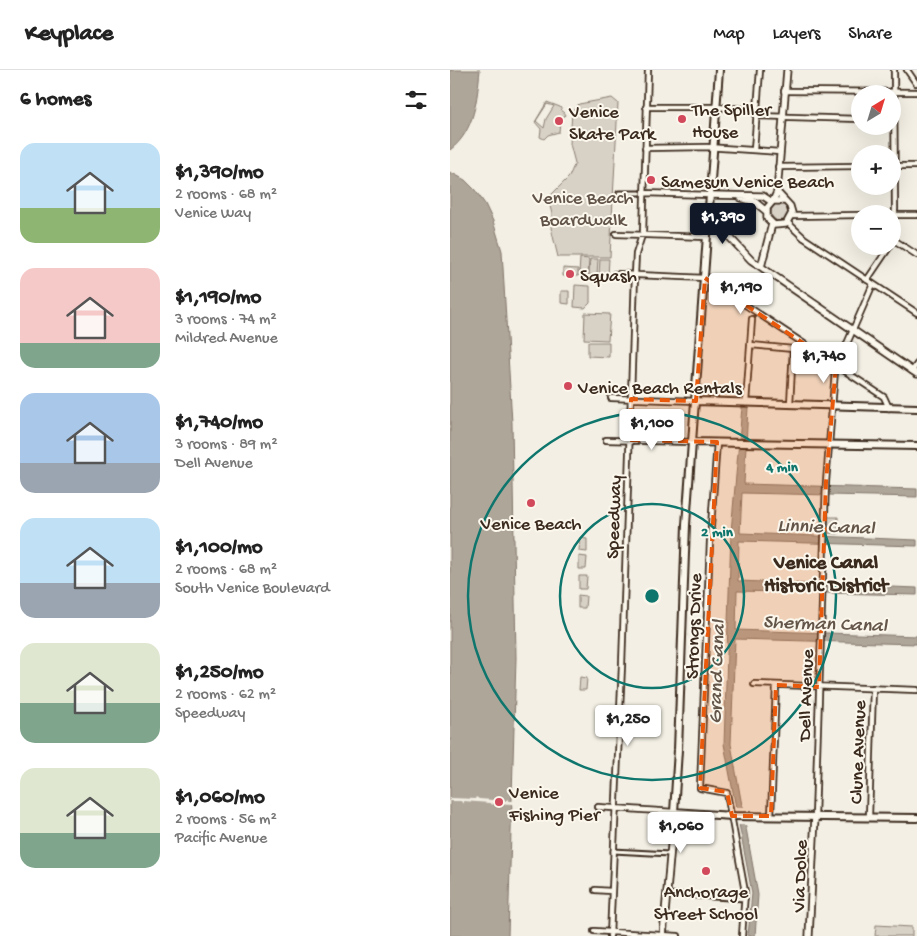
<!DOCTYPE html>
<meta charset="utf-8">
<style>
:root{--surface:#fff;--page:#f2f2f2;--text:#222;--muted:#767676;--line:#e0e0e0;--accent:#111827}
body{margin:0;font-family:"Gochi Hand",sans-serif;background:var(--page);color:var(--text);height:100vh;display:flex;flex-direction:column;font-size:19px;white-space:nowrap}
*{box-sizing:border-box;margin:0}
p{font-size:16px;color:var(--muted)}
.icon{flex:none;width:28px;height:28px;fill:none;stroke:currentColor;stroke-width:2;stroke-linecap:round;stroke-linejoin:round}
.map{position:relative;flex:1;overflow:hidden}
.sheet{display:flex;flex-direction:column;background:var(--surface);width:450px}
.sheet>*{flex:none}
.needle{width:32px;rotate:38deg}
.tools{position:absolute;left:401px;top:15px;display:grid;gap:10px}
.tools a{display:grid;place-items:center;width:50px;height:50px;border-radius:50%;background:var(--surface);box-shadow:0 5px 20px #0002;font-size:25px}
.price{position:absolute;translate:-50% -42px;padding:0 11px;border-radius:5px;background:#fff;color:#222;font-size:16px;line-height:32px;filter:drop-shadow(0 1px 2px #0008)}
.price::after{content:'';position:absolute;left:50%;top:30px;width:15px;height:11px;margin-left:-8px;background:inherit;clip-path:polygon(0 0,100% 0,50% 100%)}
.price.current{background:var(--accent);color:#fff}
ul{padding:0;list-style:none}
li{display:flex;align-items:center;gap:15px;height:125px;padding:0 20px}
li span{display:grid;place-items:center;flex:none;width:140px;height:100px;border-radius:15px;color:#555}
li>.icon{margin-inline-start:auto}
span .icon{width:60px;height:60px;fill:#fffc;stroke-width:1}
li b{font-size:21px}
h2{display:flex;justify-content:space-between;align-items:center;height:60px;padding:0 20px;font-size:21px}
header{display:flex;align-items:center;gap:30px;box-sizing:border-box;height:70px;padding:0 25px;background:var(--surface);border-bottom:1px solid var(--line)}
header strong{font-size:24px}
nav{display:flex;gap:28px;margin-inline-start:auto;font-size:18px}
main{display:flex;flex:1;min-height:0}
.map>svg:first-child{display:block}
.green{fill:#d8d1c6;stroke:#8a7e72;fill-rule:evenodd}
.water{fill:#afa69a;stroke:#817468}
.pier{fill:#f3efe4}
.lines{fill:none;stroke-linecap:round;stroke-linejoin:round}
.pedestrian-casing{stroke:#3b2a1e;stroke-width:7}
.minor-casing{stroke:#3b2a1e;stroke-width:8}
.tertiary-casing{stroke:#3b2a1e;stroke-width:9}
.secondary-casing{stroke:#3b2a1e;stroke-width:10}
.pedestrian{stroke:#fbf7ec;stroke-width:3}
.minor{stroke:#fbf7ec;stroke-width:4.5}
.tertiary{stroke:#fbf7ec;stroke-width:5.5}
.secondary{stroke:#fbf7ec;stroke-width:6}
.marked{fill:#e8590c;fill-opacity:0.2;stroke:#e8590c;stroke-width:4;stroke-dasharray:10 6;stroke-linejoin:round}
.ring{fill:none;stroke:#0f766e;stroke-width:2.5}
.poi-dot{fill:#d1495b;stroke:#fbf7ec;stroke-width:2}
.labels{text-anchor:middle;stroke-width:4;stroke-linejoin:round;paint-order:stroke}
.poi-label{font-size:19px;fill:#3b2a1e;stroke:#fbf7ec;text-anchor:start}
.park-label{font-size:19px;fill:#625448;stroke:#fbf7ec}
.street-label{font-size:19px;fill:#3b2a1e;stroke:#fbf7ec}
.water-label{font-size:20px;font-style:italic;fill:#645549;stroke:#fbf7ec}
.neighbourhood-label{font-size:20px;font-weight:bold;fill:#3b2a1e;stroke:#fbf7ec}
.centre{fill:#0f766e;stroke:#fbf7ec;stroke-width:2.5}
.ring-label{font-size:15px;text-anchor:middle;font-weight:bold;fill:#0f766e;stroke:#fbf7ec;stroke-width:4;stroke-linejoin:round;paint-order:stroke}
</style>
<header>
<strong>Keyplace</strong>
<nav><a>Map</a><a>Layers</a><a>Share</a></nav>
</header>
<main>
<section class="sheet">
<h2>6 homes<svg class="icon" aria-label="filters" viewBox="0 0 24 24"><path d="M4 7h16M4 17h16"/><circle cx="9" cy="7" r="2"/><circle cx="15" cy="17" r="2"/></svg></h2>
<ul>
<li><span style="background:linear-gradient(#bfe0f5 65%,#8fb573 0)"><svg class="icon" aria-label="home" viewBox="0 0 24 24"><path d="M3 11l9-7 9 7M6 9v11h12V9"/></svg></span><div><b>$1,390/mo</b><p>2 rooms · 68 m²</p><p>Venice Way</p></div></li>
<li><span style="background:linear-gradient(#f6c9c9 75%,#7fa58c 0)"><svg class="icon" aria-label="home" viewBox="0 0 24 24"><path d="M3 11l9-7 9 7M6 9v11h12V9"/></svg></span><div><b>$1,190/mo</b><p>3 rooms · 74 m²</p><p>Mildred Avenue</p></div></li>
<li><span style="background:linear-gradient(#a9c7e8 70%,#9aa5b1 0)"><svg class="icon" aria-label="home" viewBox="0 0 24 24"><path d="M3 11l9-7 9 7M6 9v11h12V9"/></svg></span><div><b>$1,740/mo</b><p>3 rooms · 89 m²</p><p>Dell Avenue</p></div></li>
<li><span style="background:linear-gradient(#bfe0f5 65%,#9aa5b1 0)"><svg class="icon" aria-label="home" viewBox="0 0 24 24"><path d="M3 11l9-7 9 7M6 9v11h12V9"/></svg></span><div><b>$1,100/mo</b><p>2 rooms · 68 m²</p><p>South Venice Boulevard</p></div></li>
<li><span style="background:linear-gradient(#dfe7d0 60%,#7fa58c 0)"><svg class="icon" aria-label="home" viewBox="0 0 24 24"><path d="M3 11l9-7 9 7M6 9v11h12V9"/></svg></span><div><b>$1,250/mo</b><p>2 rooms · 62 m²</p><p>Speedway</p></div></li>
<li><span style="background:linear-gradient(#dfe7d0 65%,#7fa58c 0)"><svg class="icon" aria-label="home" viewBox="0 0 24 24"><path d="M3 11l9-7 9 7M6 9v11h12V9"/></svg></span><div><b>$1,060/mo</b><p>2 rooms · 56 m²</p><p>Pacific Avenue</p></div></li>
</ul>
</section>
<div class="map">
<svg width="467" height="866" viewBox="0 0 467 866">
<rect width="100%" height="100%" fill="#f3efe4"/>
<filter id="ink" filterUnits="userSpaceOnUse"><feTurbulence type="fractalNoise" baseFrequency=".02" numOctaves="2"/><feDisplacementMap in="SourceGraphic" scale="10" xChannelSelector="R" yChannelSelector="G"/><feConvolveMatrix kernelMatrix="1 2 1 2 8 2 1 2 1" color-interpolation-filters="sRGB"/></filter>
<g filter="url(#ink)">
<path class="green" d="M162,28L168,33L160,187H108L101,158L102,144L98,128L119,107L125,93L120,74L122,41L129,34Z
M97,32L110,37L115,45L110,52L109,62L98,65L94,69L90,67L91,59L85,52ZM97,34L104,36L96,49L94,58L86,51Z
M321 142a9 9 0 1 1 18 0a9 9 0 1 1-18 0Z
M130,188L139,189L138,205H129Z
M140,189H148L147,205H139Z
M150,189H159L158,206L149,205Z
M113,198L128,199V206H113Z
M125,215L140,216V233L135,238L124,237Z
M111,221H119V234L111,233Z
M135,243L160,244L158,270L134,269Z
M138,272H159V287L138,286Z
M378,447H388V464L378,463Z
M130,468L137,469V482L129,481Z
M129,486L137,487L136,499H129Z
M129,506H137L136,519H129Z
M128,525L136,526L135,538H128Z
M130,607L137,608L136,620H129Z
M426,855L462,857V866H425Z"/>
<path class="water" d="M0,0H30C27,29 25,61 0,80Z
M0,102L15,110L25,120L35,134L43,151L52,181L62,353L66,588L58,866H0Z
M292,337H298L294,414L467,419V427L292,423L290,463L467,470V476L289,471L288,511L467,518V525L287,521L286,560L467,566V574L285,569L281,674L308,825L305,866H298L302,823L274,674L281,462Z"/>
<path class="pier" d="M26,727L29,729L55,731L58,729V731H64V734L43,733V735L40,733L14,731L13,734L11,731H0V728L25,729Z
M284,737H294L298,755H287Z"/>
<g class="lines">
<g class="pedestrian-casing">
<path id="pedestrian" d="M169,123H190
M163,781L220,784
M217,824L295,829"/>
</g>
<g class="minor-casing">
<path id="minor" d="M457,0L466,13
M334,21L467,22
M196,37H266L307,40
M306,46L410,49
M195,78L257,77L330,82
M304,80L310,0
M444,96H467
M328,97L410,96
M194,123L259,125
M443,145H467
M342,146L410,145
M338,153L354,168L467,243
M166,164L257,167
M444,170L467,185
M442,172L445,139L444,0
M165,204L255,208L434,327L439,338
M417,210L440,176
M301,275L343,279L340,334
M462,301L467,294
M161,328L246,331
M296,333L302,249
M156,370L242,372
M267,372L260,471L250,718L277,723L295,822L292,866
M304,614L467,620
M148,737L224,742
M321,746L326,615
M365,747L376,412L385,301L423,214
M419,747L423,618
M145,820L161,821
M144,861L228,866
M160,866L172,595L185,205L186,184L193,162L198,0"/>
</g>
<g class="tertiary-casing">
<path id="tertiary" d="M327,122L340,136L342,143L336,154L324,155L317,148V138L323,131H334
M259,125L313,126L322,132
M291,128L305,132L316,141
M323,131L327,122L337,0
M257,156L272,159L301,190L467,304
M311,197L322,154
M213,866L224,742
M359,866L365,747"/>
</g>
<g class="secondary-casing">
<path id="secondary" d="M269,0L236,455L228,680L224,742L282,746L467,748
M246,331L467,338
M242,372L467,376"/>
</g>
<use href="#pedestrian" class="pedestrian"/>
<use href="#minor" class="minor"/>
<use href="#tertiary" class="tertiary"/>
<use href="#secondary" class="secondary"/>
</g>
</g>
<path class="marked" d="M255,208L386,295L376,412L369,617L326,615L321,746H282L277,722L250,718L267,372L180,370L181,329L246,331Z"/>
<g class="ring">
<circle cx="202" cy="526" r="92"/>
<circle cx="202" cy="526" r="184"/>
</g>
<g class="poi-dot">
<circle cx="232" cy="49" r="5"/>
<circle cx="109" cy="51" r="5"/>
<circle cx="201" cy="110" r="5"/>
<circle cx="120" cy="204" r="5"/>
<circle cx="118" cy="316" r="5"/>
<circle cx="81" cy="433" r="5"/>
<circle cx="49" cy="732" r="5"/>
<circle cx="256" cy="801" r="5"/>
</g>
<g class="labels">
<g class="poi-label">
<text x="242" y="45">The Spiller<tspan x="242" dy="22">House</tspan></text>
<text x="119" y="47">Venice<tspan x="119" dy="22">Skate Park</tspan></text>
<text x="211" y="117">Samesun Venice Beach</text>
<text x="130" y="211">Squash</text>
<text x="128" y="323">Venice Beach Rentals</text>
<text x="81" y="459" text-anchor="middle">Venice Beach</text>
<text x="59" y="728">Venice<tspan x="59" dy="22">Fishing Pier</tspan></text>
<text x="256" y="827" text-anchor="middle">Anchorage<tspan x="256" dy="22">Street School</tspan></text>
</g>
<g class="park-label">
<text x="133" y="133">Venice Beach<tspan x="133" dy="22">Boardwalk</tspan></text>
</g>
<g class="street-label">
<text transform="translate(162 447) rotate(-88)" y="7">Speedway</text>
<text transform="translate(242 556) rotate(-88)" y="7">Strongs Drive</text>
<text transform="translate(354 625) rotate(-88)" y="7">Dell Avenue</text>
<text transform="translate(406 682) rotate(-88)" y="7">Clune Avenue</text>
<text transform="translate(348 806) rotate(-88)" y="7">Via Dolce</text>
</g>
<g class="water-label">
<text transform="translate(376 455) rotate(2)" y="7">Linnie Canal</text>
<text transform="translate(375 552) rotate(2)" y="7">Sherman Canal</text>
<text transform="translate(265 602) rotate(-88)" y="7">Grand Canal</text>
</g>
<g class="neighbourhood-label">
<text x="376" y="498">Venice Canal<tspan x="376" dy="23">Historic District</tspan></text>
</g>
</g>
<circle cx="202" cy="526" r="8" class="centre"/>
<g class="ring-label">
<text x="332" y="401">4 min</text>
<text x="267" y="466">2 min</text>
</g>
</svg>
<div class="tools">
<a><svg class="needle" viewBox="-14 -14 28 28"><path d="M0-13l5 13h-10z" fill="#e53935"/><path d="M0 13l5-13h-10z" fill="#767676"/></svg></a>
<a>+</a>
<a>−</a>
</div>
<b class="price current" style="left:273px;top:175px">$1,390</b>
<b class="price" style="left:291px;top:245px">$1,190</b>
<b class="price" style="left:374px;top:314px">$1,740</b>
<b class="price" style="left:202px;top:381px">$1,100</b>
<b class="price" style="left:178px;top:677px">$1,250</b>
<b class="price" style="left:231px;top:784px">$1,060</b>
</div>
</main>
